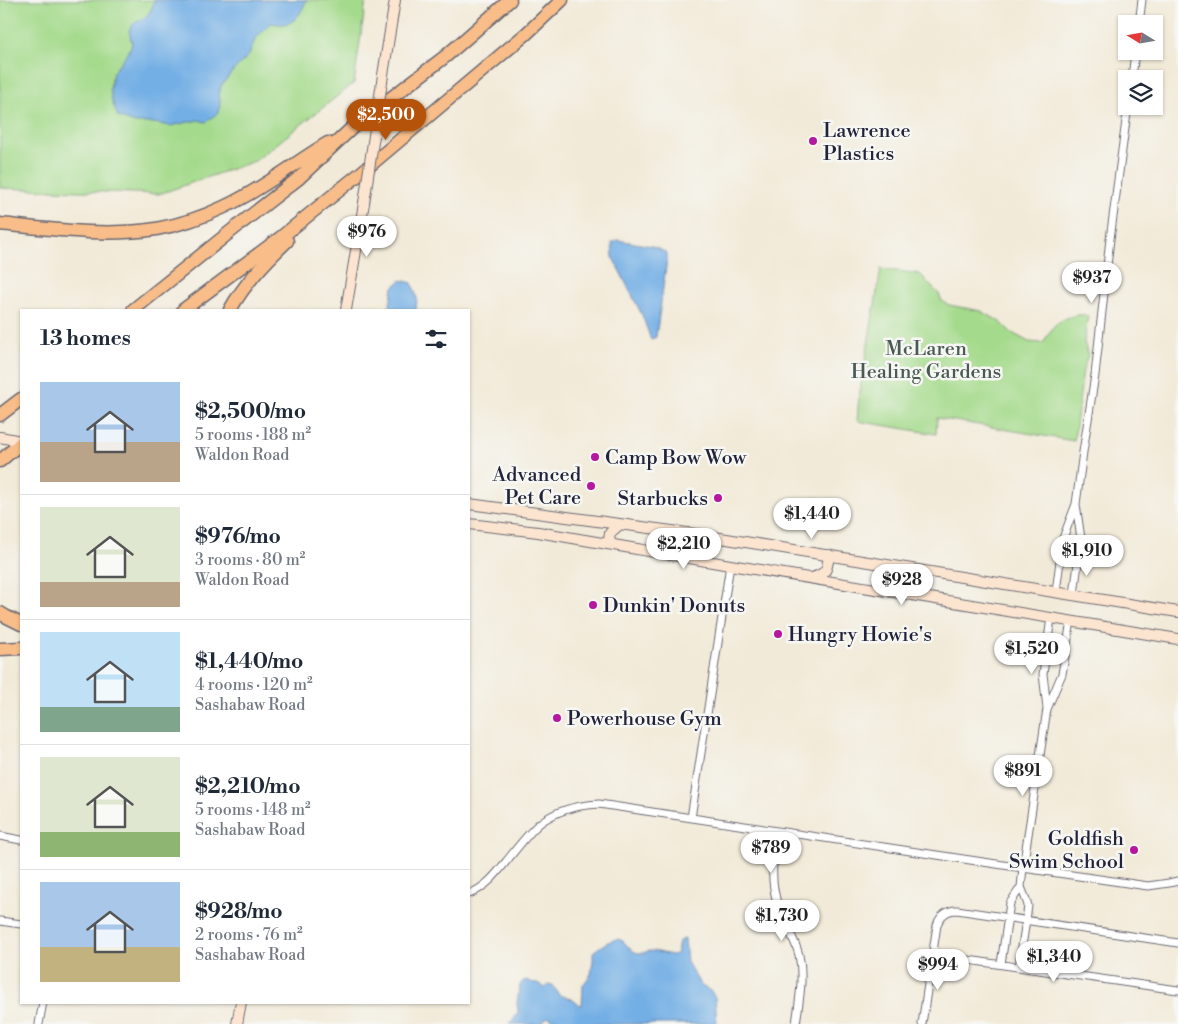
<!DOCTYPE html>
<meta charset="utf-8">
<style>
:root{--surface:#fff;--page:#f2f2f3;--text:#1f2937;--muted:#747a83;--line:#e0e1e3;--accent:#b45309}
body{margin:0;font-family:"Libre Bodoni",serif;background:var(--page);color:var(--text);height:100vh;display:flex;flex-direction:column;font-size:19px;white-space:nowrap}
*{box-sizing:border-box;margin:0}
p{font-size:16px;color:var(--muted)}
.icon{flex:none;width:28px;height:28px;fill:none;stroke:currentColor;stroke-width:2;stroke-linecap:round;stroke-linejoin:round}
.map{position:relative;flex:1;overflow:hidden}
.side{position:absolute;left:20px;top:309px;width:450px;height:695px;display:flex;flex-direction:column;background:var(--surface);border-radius:0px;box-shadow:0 1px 4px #0004}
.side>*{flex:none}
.needle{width:32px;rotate:281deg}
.buttons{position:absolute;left:1118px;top:15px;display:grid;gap:10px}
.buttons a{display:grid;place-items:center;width:45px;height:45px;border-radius:0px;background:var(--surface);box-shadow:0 1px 4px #0004;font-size:25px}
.price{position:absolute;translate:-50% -42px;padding:0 11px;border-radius:18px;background:#fff;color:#222;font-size:16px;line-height:32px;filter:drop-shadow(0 1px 2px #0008)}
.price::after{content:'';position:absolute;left:50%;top:30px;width:15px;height:11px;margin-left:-8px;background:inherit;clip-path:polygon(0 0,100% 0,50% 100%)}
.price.selected{background:var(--accent);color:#fff}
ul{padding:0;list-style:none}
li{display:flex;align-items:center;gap:15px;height:125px;padding:0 20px}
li+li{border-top:1px solid var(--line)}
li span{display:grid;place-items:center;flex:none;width:140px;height:100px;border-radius:0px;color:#555}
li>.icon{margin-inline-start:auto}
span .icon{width:60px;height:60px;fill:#fffc;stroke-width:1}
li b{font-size:21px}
h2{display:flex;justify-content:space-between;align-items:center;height:60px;padding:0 20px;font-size:21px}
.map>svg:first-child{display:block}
.green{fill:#a4da8b;stroke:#637e63}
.water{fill:#73afe5;stroke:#4a6890}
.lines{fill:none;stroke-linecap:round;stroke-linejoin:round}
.street-casing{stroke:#6b6872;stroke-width:9}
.secondary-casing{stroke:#6b6872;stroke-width:12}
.highway-casing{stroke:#6b6872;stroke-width:15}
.street{stroke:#fff;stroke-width:7}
.secondary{stroke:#fce5d0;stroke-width:10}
.highway{stroke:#f8bd89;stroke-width:12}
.secondary-bridge-casing{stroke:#6b6872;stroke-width:12;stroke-linecap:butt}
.secondary-bridge{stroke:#fce5d0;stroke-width:10}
.poi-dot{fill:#b5179e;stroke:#f6f6f2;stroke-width:2}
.labels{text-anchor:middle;stroke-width:5;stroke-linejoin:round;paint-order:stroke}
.poi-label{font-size:20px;fill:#22223b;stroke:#f6f6f2;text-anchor:start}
.park-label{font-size:20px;fill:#495953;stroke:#f6f6f2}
</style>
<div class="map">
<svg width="1178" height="1024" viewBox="0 0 1178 1024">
<rect width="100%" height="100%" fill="#f6f6f2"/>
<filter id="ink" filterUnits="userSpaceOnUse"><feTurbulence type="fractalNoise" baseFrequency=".02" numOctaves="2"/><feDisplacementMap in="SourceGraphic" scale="10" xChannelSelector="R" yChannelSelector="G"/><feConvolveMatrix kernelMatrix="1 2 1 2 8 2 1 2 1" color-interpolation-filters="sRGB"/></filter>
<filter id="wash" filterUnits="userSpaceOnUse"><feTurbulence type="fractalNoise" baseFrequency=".0096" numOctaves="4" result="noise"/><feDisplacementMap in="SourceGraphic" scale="20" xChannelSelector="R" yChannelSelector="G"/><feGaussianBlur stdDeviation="1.12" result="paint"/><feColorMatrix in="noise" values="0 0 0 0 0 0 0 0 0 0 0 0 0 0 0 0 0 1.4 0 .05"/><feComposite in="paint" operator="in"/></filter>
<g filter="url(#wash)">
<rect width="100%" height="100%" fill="#f2ead8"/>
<path class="green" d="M0,0H366L354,83L255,161L159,194L0,188Z
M881,269L920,274L924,278L926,281L939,294L942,301L949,305L981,311L999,321L1012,333L1029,342L1043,343C1046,338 1050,331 1054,326C1060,319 1079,312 1088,316L1084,342L1088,355L1083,370L1074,441L937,418L936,434L857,421L859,396Z"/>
<path class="water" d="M154,0H306V1C302,11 296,23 284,24C280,25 275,23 271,23L255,39L249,55L233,71L221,86L219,95L220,101L219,112L206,122L198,120L170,126L154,123H135L118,117L112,101L110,89L113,72L128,52L132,44L129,30C133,21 143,21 149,13C152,9 153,4 154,0Z
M618,240L652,246L667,253V260L656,337L651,340L642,315L613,258L612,243Z
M401,280L412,283L417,298L416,310H389L393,287Z
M685,938L687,962L701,986L710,990L715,997L717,1024H562L548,1017L543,1021L542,1024H509L518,1014V1011L517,1003L520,985L523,981L528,980C532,984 536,982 541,985C542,986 544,987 546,988L548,984L553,985L559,995L572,999L578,1004L582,1005L583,985L591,974L593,961V952C601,946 616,934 624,942C629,947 631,952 639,953C643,954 646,951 650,951C657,951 666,954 673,955L677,953L679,941Z"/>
</g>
<g filter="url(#ink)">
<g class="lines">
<g class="street-casing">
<path id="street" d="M1139,24L1142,0
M1132,79L1135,51
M1056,592L1063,538L1076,504L1083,452L1095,375L1110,239L1128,106
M1074,595L1081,539L1076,504
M1047,708L1043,674L1051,618
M691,818L730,565
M774,831L770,860L773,864L777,860L782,833
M0,836L21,840
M773,864C772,878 774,895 779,909C785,925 795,939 799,955C804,978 799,1001 796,1024
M469,894C487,887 497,873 509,858C517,848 530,831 540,823C557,810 578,805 599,804L1023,868L1148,886L1169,883L1178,881
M0,921L21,924
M933,955L1178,990
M1001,964L1010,903L1021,887
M1019,967L1028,906L1027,902L1021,887L1023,868L1047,709L1062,674L1071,621
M39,1024L43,1002
M922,1024L937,925C940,916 947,910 957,910L1178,943"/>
</g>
<g class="secondary-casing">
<path id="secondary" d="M383,75L395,0
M346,310L364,203
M0,437L21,441
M469,504L702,535L1178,612
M469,524L538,532L730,565L1178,639
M613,545L609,540L610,533L620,524
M812,578C827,573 827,570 829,555
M898,593C891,577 900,574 914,571
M237,1024L241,1002"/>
</g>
<g class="highway-casing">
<path id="highway" d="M0,224C50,229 106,237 156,229C179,225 203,217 224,207C261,190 293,164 328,143
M133,310L235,228L299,178L353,127L446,56L510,0
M183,310L280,238L362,172L526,34L562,0
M230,310C245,283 265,262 287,241
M0,415L21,399
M0,461L21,443
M0,613L5,616L21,624
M0,649L21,648"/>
</g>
<use href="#street" class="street"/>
<use href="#secondary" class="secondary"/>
<use href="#highway" class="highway"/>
<g class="secondary-bridge-casing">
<path id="secondary-bridge" d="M364,203L383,75"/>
</g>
<use href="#secondary-bridge" class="secondary-bridge"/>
</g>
</g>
<g class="poi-dot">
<circle cx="813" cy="141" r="5"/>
<circle cx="595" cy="457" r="5"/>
<circle cx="591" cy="486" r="5"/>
<circle cx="718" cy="498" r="5"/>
<circle cx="593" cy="605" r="5"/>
<circle cx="778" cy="634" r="5"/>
<circle cx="557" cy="718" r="5"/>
<circle cx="1134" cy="850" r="5"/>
</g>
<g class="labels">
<g class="poi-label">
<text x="823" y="137">Lawrence<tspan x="823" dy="23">Plastics</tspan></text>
<text x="605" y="464">Camp Bow Wow</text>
<text x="581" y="481" text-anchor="end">Advanced<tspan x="581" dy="23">Pet Care</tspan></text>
<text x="708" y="505" text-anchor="end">Starbucks</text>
<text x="603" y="612">Dunkin' Donuts</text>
<text x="788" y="641">Hungry Howie's</text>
<text x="567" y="725">Powerhouse Gym</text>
<text x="1124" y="845" text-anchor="end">Goldfish<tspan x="1124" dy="23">Swim School</tspan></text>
</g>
<g class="park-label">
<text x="926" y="355">McLaren<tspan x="926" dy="23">Healing Gardens</tspan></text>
</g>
</g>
</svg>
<div class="buttons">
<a><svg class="needle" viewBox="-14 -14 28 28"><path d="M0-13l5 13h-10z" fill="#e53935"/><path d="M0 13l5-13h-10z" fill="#747a83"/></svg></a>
<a><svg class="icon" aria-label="layers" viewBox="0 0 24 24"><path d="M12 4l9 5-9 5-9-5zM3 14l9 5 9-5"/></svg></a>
</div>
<b class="price selected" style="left:386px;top:141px">$2,500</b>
<b class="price" style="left:367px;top:258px">$976</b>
<b class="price" style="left:1092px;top:304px">$937</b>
<b class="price" style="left:812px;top:540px">$1,440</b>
<b class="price" style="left:684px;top:570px">$2,210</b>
<b class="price" style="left:1087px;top:577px">$1,910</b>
<b class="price" style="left:902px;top:606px">$928</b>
<b class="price" style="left:1032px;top:675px">$1,520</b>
<b class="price" style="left:1023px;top:797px">$891</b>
<b class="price" style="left:771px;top:874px">$789</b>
<b class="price" style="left:782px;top:942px">$1,730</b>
<b class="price" style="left:1054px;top:983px">$1,340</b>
<b class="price" style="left:938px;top:991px">$994</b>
<section class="side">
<h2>13 homes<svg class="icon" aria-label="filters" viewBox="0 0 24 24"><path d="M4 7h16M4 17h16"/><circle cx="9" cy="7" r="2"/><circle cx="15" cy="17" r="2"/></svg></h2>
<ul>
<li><span style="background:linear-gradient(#a9c7e8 60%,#b9a48a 0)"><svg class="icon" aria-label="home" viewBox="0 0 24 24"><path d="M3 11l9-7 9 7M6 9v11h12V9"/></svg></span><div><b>$2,500/mo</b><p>5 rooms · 188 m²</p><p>Waldon Road</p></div></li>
<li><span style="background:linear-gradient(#dfe7d0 75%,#b9a48a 0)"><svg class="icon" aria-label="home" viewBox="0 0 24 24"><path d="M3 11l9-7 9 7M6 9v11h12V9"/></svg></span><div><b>$976/mo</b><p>3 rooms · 80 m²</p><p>Waldon Road</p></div></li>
<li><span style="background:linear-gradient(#bfe0f5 75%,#7fa58c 0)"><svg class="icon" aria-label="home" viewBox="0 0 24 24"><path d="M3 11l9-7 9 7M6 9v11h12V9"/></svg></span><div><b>$1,440/mo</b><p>4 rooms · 120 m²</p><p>Sashabaw Road</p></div></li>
<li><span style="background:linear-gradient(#dfe7d0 75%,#8fb573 0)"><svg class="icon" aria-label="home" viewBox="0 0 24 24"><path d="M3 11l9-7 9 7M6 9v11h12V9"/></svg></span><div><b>$2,210/mo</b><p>5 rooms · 148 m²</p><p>Sashabaw Road</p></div></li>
<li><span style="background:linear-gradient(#a9c7e8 65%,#c2b280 0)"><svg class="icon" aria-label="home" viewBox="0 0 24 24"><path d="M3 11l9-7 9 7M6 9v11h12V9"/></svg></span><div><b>$928/mo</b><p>2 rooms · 76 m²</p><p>Sashabaw Road</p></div></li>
</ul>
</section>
</div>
